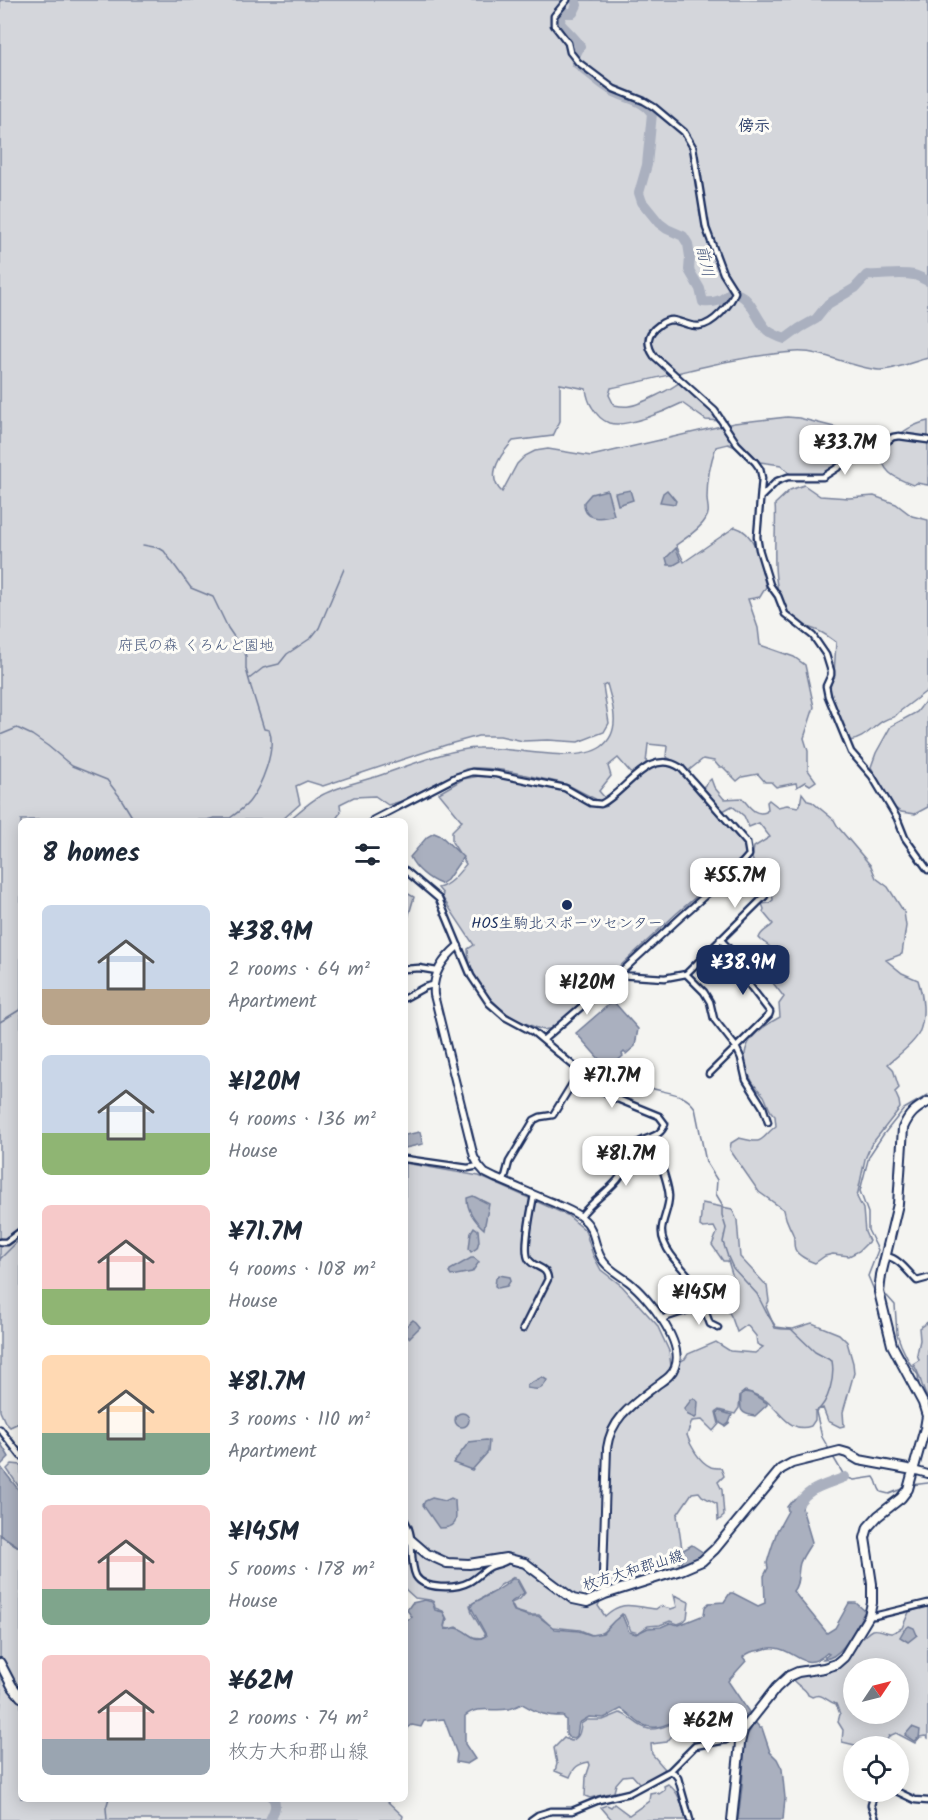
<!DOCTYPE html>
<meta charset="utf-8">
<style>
:root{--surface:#fff;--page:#f2f2f3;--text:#1f2937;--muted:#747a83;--accent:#1b2f5e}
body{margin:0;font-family:Kalam,"Klee One",sans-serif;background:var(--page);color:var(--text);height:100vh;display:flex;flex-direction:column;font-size:22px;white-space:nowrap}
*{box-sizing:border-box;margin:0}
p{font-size:20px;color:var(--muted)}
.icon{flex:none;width:33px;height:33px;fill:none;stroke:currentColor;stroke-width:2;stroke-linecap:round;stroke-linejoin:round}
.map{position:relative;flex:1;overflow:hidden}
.side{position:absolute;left:18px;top:818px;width:390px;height:984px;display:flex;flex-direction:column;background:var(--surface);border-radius:9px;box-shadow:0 3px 15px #0003}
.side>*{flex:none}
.needle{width:39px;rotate:55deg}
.buttons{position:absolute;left:843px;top:1658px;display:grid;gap:12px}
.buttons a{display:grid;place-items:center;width:66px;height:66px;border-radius:50%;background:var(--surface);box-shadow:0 3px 15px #0003;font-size:30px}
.price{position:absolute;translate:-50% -51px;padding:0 14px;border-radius:12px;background:#fff;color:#222;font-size:20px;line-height:39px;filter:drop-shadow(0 2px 3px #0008)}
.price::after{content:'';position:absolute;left:50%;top:36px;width:18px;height:14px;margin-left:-9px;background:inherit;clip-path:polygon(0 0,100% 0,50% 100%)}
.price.selected{background:var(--accent);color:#fff}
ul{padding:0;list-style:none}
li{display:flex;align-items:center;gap:18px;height:150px;padding:0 24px}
li span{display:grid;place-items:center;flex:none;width:168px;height:120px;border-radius:9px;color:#555}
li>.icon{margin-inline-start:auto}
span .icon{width:72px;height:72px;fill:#fffc;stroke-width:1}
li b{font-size:26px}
h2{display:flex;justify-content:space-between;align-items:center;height:72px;padding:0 24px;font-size:26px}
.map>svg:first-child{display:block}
.green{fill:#d4d6db;stroke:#78829c;stroke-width:1.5;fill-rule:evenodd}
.water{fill:#aab0bf;stroke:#717c98;stroke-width:1.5}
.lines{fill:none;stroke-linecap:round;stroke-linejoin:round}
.stream{stroke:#717c98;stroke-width:1.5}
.river{stroke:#aab0bf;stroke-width:10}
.minor-casing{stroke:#1b2f5e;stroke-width:9}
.tertiary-casing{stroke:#1b2f5e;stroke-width:10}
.primary-casing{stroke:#1b2f5e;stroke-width:12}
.minor{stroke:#fdfcf7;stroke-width:4.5}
.tertiary{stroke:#fdfcf7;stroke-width:6}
.primary{stroke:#fdfcf7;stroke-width:8}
.poi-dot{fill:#1b2f5e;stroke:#fdfcf7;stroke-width:2}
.labels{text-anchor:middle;stroke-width:6;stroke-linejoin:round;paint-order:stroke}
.park-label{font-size:15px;fill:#49597d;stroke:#fdfcf7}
.poi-label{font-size:15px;fill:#1b2f5e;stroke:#fdfcf7}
.street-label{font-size:15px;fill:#1b2f5e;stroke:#fdfcf7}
.neighbourhood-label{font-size:16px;font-weight:bold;fill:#1b2f5e;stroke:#fdfcf7}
.water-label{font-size:16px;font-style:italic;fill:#46567b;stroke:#fdfcf7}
</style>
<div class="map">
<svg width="928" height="1820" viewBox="0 0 928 1820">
<rect width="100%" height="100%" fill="#f4f4f1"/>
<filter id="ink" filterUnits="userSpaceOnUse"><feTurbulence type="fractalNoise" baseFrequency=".0167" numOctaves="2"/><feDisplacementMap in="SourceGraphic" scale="12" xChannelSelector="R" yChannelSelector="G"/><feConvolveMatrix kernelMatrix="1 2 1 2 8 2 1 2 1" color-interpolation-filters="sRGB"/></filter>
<g filter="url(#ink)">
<path class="green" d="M0,0H928V358C915,361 892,371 879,370C851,368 823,350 795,352C732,356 672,376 611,388L609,395L614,405C619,406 624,407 629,406C639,405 674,388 681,381L708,405L720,421L706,420L682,403C666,411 627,428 609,423C601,420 596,414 592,407C588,401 587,396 586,389L560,384V421L553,436L513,441C500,455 485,476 502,492L517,464L525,456L535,451L548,449L591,456L734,423L787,417L799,418L846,430L874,426L884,436L885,442L852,457L836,466L825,475L815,476L790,474L781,465L760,462L751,453L728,444L716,447C710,463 707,480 707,498C707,506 711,512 705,520C699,530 686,538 676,545L684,562L735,527C758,533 761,567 766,587L760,597L748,599L758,628L760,645L794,657L805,665L814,707L804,738L808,751V770L816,781L810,785L805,782L797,787L796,783L776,787L771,782H765L758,774L742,777L737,781L723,767H719L714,761L703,759L688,771L682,765L666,757L667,746L648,744L646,763L632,774L618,758L608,766L611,776L599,791L605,798L599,801L568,785L557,782C532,777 489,764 466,769L402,801L388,805L375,796L354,797L340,804L341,812L335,820H289C300,811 310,801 322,795C339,786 359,782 378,776C409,766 446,749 479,748C511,746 575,765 601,747C622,732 613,705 607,684L603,686L609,723L604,732L578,742L548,740L523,741L500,736H478L446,745L323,786L307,781L296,786L300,804L282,820H21V1422L10,1427L5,1422L0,1411Z
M928,421V485L917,483L913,485C893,477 882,473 880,449C896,438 908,425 928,421Z
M804,485L820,496L849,498L874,496L896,504L912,516L928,520V690L899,712L894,717C877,719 867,740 849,741L829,691L834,674L836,642C830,638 823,632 816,630C808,627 801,626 795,621C765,594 778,538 775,504L790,490Z
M927,699H928V807L915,814L901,812L895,808L884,793L871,767L876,753L891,726L917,712Z
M659,765L670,766L678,770L744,845L746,848L745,855L677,913L556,1026C545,1032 541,1030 530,1025C526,1023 521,1022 517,1020C494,1007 468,977 468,949L474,945L442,897L443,894L438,888C450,885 458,874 466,864L452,842V831L462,821L439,793L463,779L485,775L561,790L588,805L605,807L647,771L653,767Z
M711,779L714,787L724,799L742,798C749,806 754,816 766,812L768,809L767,802L769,800L778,807L787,805L798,807L800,805L802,793L808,801L812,802L834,820L838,827L871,866L876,878L888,887L904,912L906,926L902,954L886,960L902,973L918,980C923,995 926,1017 919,1033C913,1045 898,1055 888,1064L893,1069L899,1088L895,1092L899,1101L900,1108L871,1145L865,1159L857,1197L863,1209L865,1232L869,1241L859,1251L849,1256L833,1254L825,1256L815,1263C809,1261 797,1255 795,1249C793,1244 795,1238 793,1234C788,1223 786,1222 784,1210L759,1192L730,1150L731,1143L739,1138C766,1145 758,1140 776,1126L775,1116C768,1111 768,1103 764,1096C760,1091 755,1087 752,1081C734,1049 752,1032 780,1017L779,1004L784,997L773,983L775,973L782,966C780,960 775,953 771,948C768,944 762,942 759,938C762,930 768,930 773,924L763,912L764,909L762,904L769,903L773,900L772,892L768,888L762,887L752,858L754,847L770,837L759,823L749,827L744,816L732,806L723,811L703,787Z
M405,892L414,897L405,928Z
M405,1163L479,1176L567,1215L585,1230L593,1255L601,1270L622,1286L657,1325L669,1351L671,1366L685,1359L688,1354L716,1342L730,1351L755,1353L763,1347L757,1344L756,1336L747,1325L737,1332L732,1318L720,1296L725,1284L733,1277L728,1261H723L712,1245L717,1233L714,1227L703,1228L700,1226L702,1203L732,1209L737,1220L740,1257L767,1286L769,1301L766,1307L775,1328L782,1329H793L812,1323L839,1334L847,1342L853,1363L854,1373L843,1412L844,1426L840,1427L828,1421L823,1408L815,1411V1420L811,1426C792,1433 783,1416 771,1405C765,1399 754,1393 745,1391L740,1395L739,1408L735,1414L719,1410L716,1412L719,1424L713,1431L702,1420L692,1421L687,1435C690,1445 699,1462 711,1467C714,1468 717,1468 721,1468L724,1476L718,1482L722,1490L724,1516L718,1521L717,1504L702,1496L699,1492L692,1493L677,1515L682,1549L677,1553L680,1566L613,1588L600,1601L598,1606L605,1616C623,1599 634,1607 656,1609L660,1606L671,1609L677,1607L674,1595C680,1596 683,1600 689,1602L687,1618L683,1622L678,1624L670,1621L660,1625L648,1626L638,1633L631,1631L624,1615L622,1614L603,1632L598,1635H592L580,1630L552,1627L539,1615H529L515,1611L511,1603L520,1599L525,1593L518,1580L514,1577L499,1586L495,1593L489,1594L470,1605L472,1613L484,1633L485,1636L481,1638L473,1637L457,1627L450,1629L445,1628L447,1619L443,1611L435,1608L434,1602L430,1600L415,1598L405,1589Z
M928,1322V1399C920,1386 922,1376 913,1364L919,1360L917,1354L920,1340L919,1328Z
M12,1464L21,1465V1490L7,1469Z
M0,1535L21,1549V1798H388V1802L403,1816L402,1820H0V1712L2,1692L0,1687Z
M923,1607H928V1738L925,1736L920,1737L915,1743L896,1733L889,1736L884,1746H859L842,1742L843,1730L838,1722L840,1714L836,1704C825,1701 823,1692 812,1697L808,1695C806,1687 795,1686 792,1678L796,1675L828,1670L853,1649L859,1639C865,1638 866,1633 872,1630C877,1628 887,1633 892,1633L902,1628L909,1612ZM854,1668H898V1713H854Z
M620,1713C631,1716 637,1727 649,1729C662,1730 665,1725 677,1722C688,1719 704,1722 715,1726L712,1731L722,1739L695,1744L686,1731C677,1730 672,1735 667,1742L651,1744L652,1754L665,1769L641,1785L632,1775L623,1776L616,1784L614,1792L590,1798L585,1796L586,1777L590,1765L589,1762C578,1764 574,1767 570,1777L555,1771L557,1764L554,1748L564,1738L571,1741C579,1738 580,1733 581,1724L587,1720H603Z
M668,1784C680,1793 682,1806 686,1820H612L601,1807L607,1805L611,1807L614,1804L629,1815L649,1801L650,1793L655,1792L659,1794L665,1790L664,1786Z"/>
<path class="water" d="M607,490L614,515C601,519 583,521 584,502L591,494Z
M630,490L633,500L618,505L615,493Z
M667,490L676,501L675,504L660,502L663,493Z
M676,548L681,561L674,565H668L666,558Z
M434,833L441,836L463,857L447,880L441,884C429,880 415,868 410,857L427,837Z
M613,1001L638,1029L635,1046L626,1054L624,1052L622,1054L623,1056L608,1069L576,1033Z
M420,1132L423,1144L405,1148V1135Z
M473,1196L489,1204L484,1229C475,1221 467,1211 467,1198Z
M474,1227L478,1230L479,1241L477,1248L471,1252L469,1249L471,1232Z
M471,1258H474L479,1262L472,1272L451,1276L449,1273L450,1270Z
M499,1275L510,1277L511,1280L507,1286L498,1288L495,1286L496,1278Z
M413,1320L416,1322L420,1327L409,1338L405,1334V1327Z
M542,1377L547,1380C542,1391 538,1390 527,1388V1385Z
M744,1392L751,1393L767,1403V1405L755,1416C739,1414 740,1409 741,1395Z
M692,1399H695L698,1402L697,1416L695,1418L688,1415L684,1409Z
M719,1411L732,1415L729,1423L725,1426L720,1423L717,1413Z
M455 1420a7 7 0 1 1 14 0a7 7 0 1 1-14 0Z
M486,1440L489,1441L488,1452L472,1470L453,1463L469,1442Z
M0,1442L9,1457L0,1466L21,1493V1548L0,1534Z
M800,1497L804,1500L802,1508L812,1542C808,1549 803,1555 800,1563C797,1573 800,1583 793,1591L827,1633L835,1628L849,1603H856L865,1611C856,1626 842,1660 823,1659L829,1654L827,1653C804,1674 797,1650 775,1648C771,1647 765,1649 761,1650C753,1651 749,1652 743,1657L746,1661L728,1681L749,1712L733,1726L685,1719C669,1721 657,1733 641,1724C634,1720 629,1713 621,1709L604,1718L589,1717L579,1723L577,1736L574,1738L568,1737L566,1734V1720L563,1716C543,1716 538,1713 522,1704C518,1705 513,1709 508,1709C494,1712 477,1705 465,1716V1744L475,1759L467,1764L456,1762L457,1754L444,1719L424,1721L421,1727L412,1725L408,1728L405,1738V1619H409L412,1617L407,1610L412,1603L425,1600L432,1602L435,1610L443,1612L446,1618L444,1626L445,1629C448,1630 451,1628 455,1628C467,1628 473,1645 486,1636L485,1633L471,1607L473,1603C487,1596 501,1590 512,1579H516L524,1593L510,1603L514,1611L528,1616H538L555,1629L579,1631L591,1635L603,1633L614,1621L622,1615L629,1632L636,1634L648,1628L661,1627L670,1623L679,1625L704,1615L705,1607L709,1603L724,1602L730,1593H733L758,1606L765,1603L764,1576L768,1568L767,1563L769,1556L777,1531L788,1511L787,1507L790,1503Z
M432,1498L445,1501L451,1498L455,1500C455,1517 462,1528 439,1528L423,1505L425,1501Z
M692,1545L704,1553L694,1560L682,1565L680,1552Z
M909,1626L914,1628L917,1635L908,1642L900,1637L904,1630Z
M755,1722L760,1728H762L770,1752L777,1759L782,1769L785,1798L783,1820H738L742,1787L745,1739Z
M912,1727L920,1730L919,1738L914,1741L905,1735Z"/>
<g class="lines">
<path class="stream" d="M143,545L159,548L164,551L191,588L213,597L228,628L243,650L246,656V669L251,687L264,729L269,730C277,749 261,787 249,802C244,808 237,813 230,818H214L207,820
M249,679L263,668L279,664L287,654L311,638L319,628L344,569
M0,735L17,728L32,735L48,746L72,766L107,780L120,797L134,820
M0,1022L21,1009
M619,1060C625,1068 636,1082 645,1086C663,1094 683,1090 695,1108L706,1162L717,1180L716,1194L722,1204V1215L726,1228L723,1242L728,1257L733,1268L757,1294L766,1312L776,1327L791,1329L815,1352L832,1361C835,1377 829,1402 816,1412L822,1437L830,1451
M0,1259L21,1238
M878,1295H876L868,1276L878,1250L868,1230V1213L860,1191L869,1156L883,1135L904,1109L928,1095
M882,1296H887L895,1305L897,1334L901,1345L909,1362L918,1375L919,1386L928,1403
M832,1455L845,1477L854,1480L874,1477C878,1482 877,1487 881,1492L889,1494L904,1488
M911,1485L928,1483
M107,1820L106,1808L109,1798"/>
<path class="river" d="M575,0L577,5L573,13H561L560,23C566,31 574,36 580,46L575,56L576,63C588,72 599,83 611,90C625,99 643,99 652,113L647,165L639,193L642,202L659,223L667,229L683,236L688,244L690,257L689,270L700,289L703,302C715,303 722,301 731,292C751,294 755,318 767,330C772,334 779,337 785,339L800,328L816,319L828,304L855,288L867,275C883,276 898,272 914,275C918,276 923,279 928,281
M795,1510C806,1487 824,1486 845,1477
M270,1820C273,1813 278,1806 273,1798"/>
<g class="minor-casing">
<path id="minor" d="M567,0L554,16V25L568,43L570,52L578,62L614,89L644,101L654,107L684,132L693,147L706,228L723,273L735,292C731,304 713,325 699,326C690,327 681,321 672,320C667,320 663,322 659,325C646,334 646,344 654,356L715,411L737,444L755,462L760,469L762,478L757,537L759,549L770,585L778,596L785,614L813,636L826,655L831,671V675L826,686L828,696L851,752L872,776L897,818L905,838L928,870
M761,497L777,481L788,477H823L848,461L863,453L875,450L893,437L899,436L928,440
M373,820L456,777L472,772L496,774L565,788L591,803L601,804C626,792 649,746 681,768L747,843L749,855L743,862L681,917L618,975L543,1040
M405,870L439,899L471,976L489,1003L505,1017L533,1032L605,1092L615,1098L659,1116L665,1124C660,1139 645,1136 635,1145C626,1153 628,1166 621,1175C612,1190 592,1200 581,1216
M405,969L419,968L437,971
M686,974L704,992L710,1002L714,1019L736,1047L741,1058L746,1080L763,1107L768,1122
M618,975L665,978L686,974L765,896
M405,998L425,987L433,985
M709,1074L769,1015L770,1012L750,986L740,960L720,939
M651,1138C657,1155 668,1179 669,1196C669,1213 657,1226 664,1242C673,1266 700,1278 703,1305L661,1319
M405,1159L468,1168L479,1166
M504,1181L509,1162L534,1120L540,1117L553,1115L580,1071
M0,1242H6L21,1231
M886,1256C900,1259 907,1271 917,1281L928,1278
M703,1305L710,1324L718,1328
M523,1329L548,1279C547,1266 536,1269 529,1260C522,1251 532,1207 534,1195
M0,1429L21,1456
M405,1521C416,1538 408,1558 416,1576C424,1590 456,1589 469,1582C477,1578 483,1570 492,1566C498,1564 503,1564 509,1559
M869,1616H874L928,1603
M670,1771L695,1746L726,1740L736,1734H742
M874,1791V1795L871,1805L876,1820
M896,1791L915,1800L928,1801
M874,1795L890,1791
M531,1820L538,1815L551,1811H572L599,1800L629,1793L670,1771L674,1773L678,1778L690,1820"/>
</g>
<g class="tertiary-casing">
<path id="tertiary" d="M458,946C443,959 432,974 434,995L474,1157L479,1166L485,1173L495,1178C515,1186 534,1195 554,1203C563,1208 574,1211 582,1218C597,1229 593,1249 604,1262C611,1271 620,1275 629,1282C647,1296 685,1342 675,1367C672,1376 664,1380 656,1386C633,1404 611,1418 607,1448L603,1573L605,1594
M913,1470L928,1474"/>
</g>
<g class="primary-casing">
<path id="primary" d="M405,1535L427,1554L447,1563L469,1564L506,1558L525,1563L573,1599L587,1602L605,1594L681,1570L702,1561L715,1549L781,1469L792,1463L840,1451L847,1453L859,1460L913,1470
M0,1663L12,1686L21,1697
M732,1820L740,1743L743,1730L776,1688L789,1676L798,1672L824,1668L836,1664L844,1657L869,1616L872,1603V1584L865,1538L868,1527L878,1516L901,1498L908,1489L925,1428L927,1416L923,1403L892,1345L879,1292L881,1275L898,1204L903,1128C909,1114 915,1109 928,1102"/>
</g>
<use href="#minor" class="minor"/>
<use href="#tertiary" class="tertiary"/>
<use href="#primary" class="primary"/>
</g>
</g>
<circle class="poi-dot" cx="567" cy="905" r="6"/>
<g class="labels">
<g class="park-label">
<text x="196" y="650">府民の森 くろんど園地</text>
</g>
<g class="poi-label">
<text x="567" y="928">HOS生駒北スポーツセンター</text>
</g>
<g class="street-label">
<text transform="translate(633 1570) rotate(-17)" y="5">枚方大和郡山線</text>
</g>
<g class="neighbourhood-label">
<text x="754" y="131">傍示</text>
</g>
<g class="water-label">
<text transform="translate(706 261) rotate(78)" y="6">前川</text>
</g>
</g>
</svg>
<div class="buttons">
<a><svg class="needle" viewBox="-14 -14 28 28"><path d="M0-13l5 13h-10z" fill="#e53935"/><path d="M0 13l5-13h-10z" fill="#747a83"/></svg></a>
<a><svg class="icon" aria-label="locate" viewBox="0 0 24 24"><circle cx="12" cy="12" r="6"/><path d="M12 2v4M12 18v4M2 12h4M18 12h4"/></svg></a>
</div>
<b class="price" style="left:845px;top:476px">¥33.7M</b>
<b class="price" style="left:735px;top:909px">¥55.7M</b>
<b class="price selected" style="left:743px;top:996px">¥38.9M</b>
<b class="price" style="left:587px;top:1016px">¥120M</b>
<b class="price" style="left:612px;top:1109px">¥71.7M</b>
<b class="price" style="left:626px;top:1187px">¥81.7M</b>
<b class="price" style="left:699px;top:1326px">¥145M</b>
<b class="price" style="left:708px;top:1754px">¥62M</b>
<section class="side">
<h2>8 homes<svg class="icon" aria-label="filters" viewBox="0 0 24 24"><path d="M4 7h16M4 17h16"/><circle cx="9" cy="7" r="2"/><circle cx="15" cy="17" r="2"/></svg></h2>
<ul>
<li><span style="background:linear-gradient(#c9d6e8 70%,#b9a48a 0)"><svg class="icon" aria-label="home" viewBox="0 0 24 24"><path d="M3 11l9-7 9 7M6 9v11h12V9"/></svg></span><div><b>¥38.9M</b><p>2 rooms · 64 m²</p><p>Apartment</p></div></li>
<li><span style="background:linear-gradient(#c9d6e8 65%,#8fb573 0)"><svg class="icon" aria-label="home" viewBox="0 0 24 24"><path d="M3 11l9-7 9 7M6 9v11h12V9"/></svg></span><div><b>¥120M</b><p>4 rooms · 136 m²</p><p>House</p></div></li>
<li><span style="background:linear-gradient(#f6c9c9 70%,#8fb573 0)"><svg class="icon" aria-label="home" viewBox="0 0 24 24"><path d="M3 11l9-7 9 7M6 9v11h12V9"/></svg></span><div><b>¥71.7M</b><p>4 rooms · 108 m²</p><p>House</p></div></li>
<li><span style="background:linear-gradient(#ffd9b3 65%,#7fa58c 0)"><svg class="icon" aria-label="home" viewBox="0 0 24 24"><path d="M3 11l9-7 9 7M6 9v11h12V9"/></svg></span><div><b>¥81.7M</b><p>3 rooms · 110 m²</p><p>Apartment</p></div></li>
<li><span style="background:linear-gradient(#f6c9c9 70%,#7fa58c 0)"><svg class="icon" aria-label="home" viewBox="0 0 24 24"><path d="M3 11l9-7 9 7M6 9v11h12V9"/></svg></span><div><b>¥145M</b><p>5 rooms · 178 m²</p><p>House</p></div></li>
<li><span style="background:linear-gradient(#f6c9c9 70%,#9aa5b1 0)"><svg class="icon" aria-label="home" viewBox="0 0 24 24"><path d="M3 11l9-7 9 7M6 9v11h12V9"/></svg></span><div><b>¥62M</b><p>2 rooms · 74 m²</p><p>枚方大和郡山線</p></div></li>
</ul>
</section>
</div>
